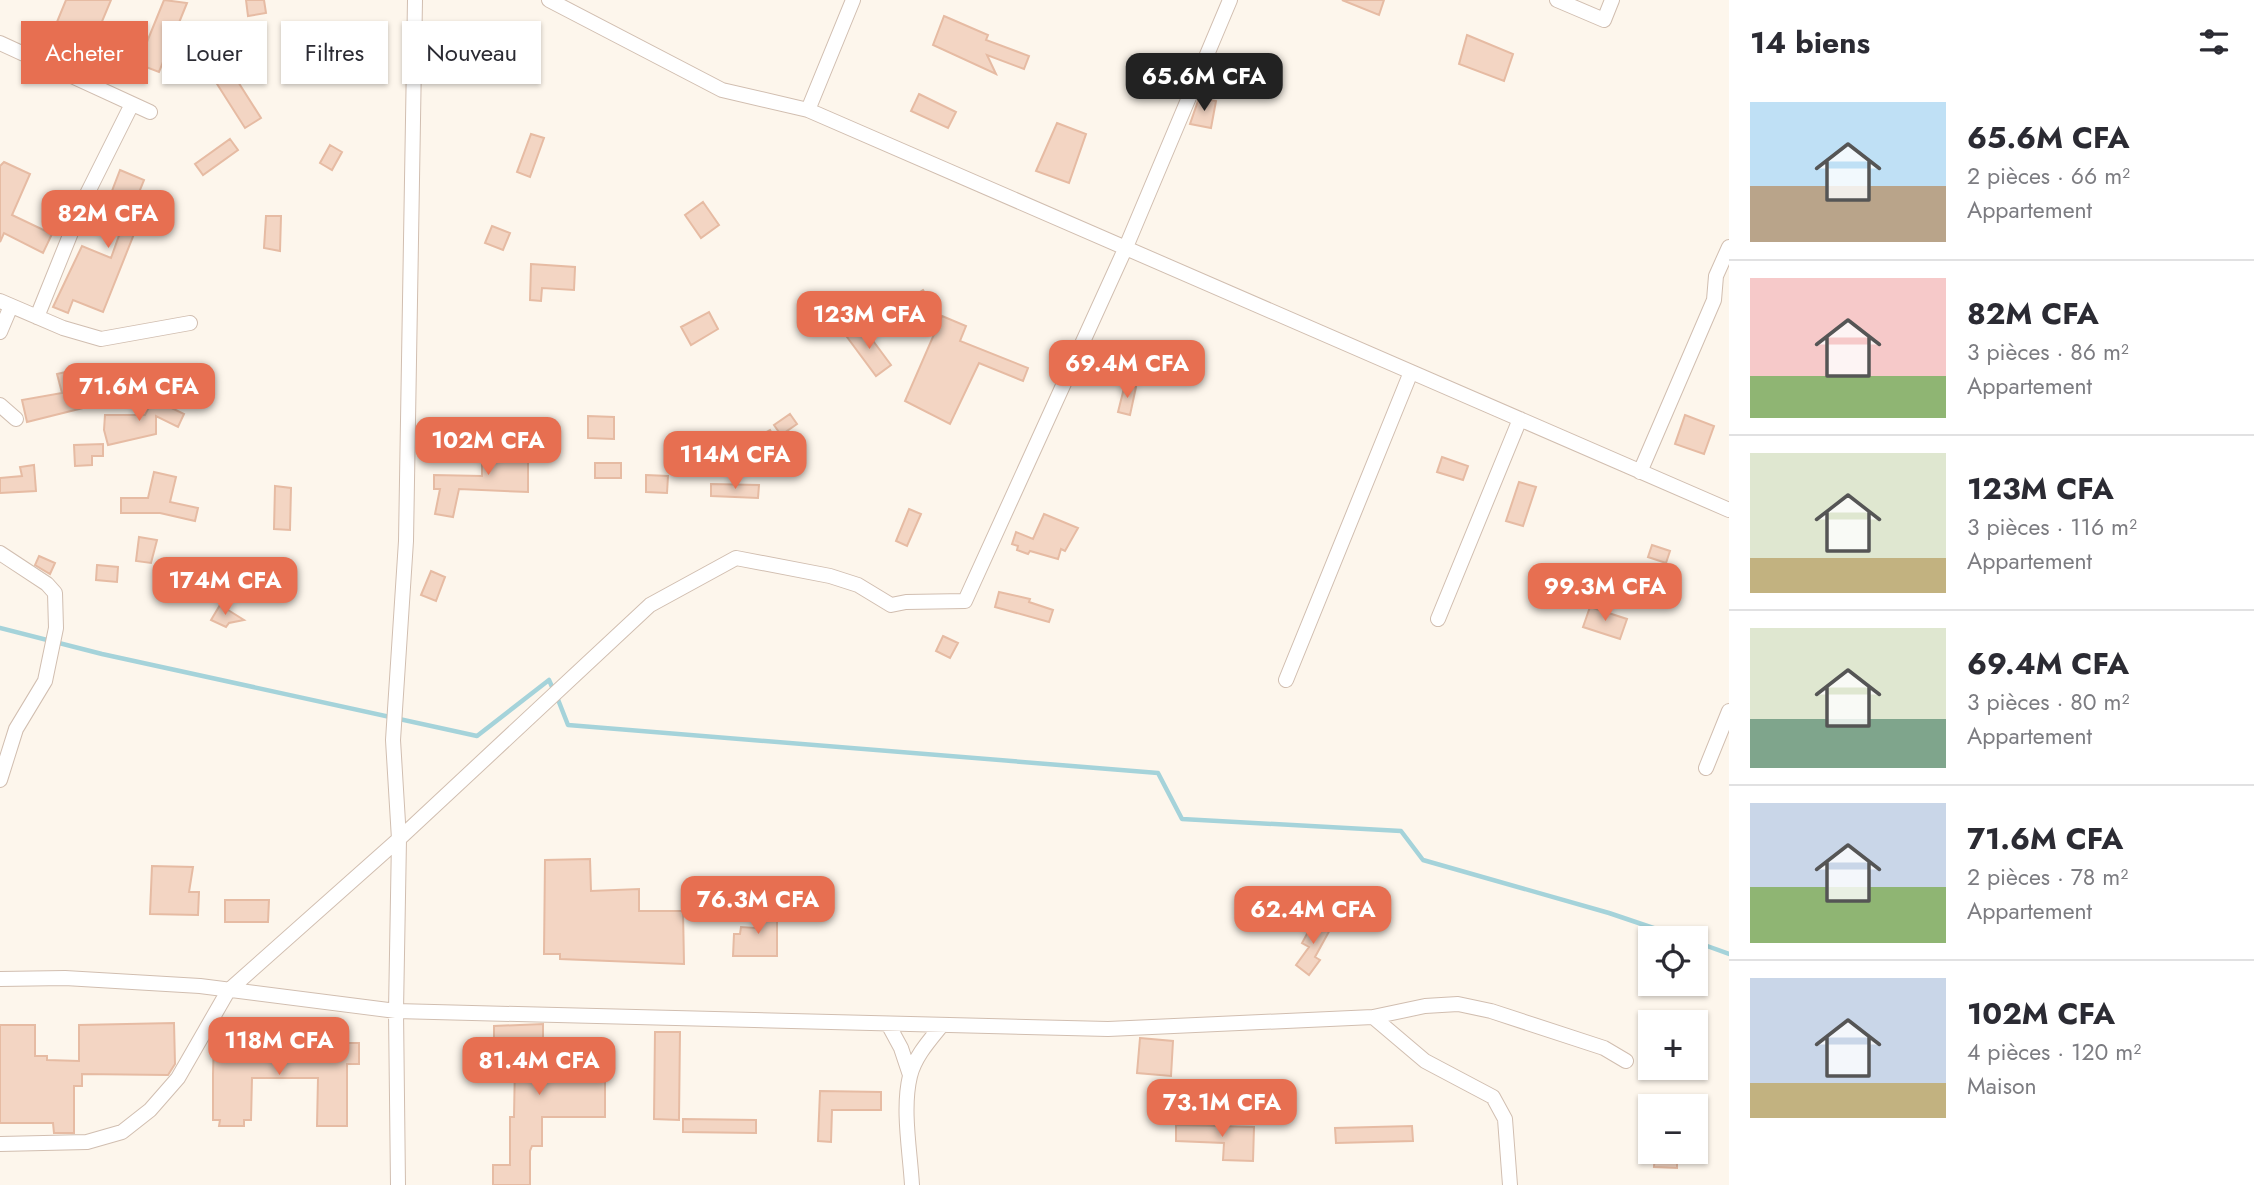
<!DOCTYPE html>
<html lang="fr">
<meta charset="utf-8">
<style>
:root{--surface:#fff;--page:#f7f7f7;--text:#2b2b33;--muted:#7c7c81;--line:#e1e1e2;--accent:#e76f51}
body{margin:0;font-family:Jost,sans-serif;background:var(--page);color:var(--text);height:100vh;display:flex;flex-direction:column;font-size:26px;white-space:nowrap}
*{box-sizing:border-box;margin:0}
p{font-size:23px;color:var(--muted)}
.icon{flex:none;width:38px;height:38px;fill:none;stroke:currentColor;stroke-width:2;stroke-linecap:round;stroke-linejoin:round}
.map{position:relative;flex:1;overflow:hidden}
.drawer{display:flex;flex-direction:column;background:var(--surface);width:525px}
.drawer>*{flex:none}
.top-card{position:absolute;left:21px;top:21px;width:665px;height:63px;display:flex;gap:14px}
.buttons{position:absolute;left:1638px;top:926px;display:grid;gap:14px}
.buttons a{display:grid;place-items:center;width:70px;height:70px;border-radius:0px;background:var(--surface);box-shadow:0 2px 5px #0004;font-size:35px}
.price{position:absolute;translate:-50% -60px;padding:0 16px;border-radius:14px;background:var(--accent);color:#fff;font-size:23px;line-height:46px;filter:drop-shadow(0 2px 4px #0008)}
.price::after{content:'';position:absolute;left:50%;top:42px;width:21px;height:16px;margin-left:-10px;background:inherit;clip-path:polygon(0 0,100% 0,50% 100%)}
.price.selected{background:#222;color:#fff}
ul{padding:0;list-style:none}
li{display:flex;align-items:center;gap:21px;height:175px;padding:0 21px}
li+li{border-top:2px solid var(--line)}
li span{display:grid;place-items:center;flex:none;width:196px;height:140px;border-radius:0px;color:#555}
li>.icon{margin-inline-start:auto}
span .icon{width:84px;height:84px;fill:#fffc;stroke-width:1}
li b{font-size:30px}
h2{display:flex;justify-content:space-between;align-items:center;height:84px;padding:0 21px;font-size:30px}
.chip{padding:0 24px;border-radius:0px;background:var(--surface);box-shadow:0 2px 5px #0004;font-size:24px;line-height:63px}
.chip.selected{background:var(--accent);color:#fff}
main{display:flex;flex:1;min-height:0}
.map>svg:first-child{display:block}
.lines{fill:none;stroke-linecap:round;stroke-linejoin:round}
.stream{stroke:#a5d3da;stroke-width:4.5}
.building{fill:#f3d5c3;stroke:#e6bba3;stroke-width:2}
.street-casing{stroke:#d1beb0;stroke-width:16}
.street{stroke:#fff;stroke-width:14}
</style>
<main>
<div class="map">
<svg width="1729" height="1185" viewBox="0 0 1729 1185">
<rect width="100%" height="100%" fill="#fdf6ec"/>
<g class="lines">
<path class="stream" d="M0,628L102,654L477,736L549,680L553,689
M557,697L568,725L1158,773L1182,819L1401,831L1423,860L1609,913L1683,938
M1696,942L1729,954"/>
</g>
<path class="building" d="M66,0H111L88,55L50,39Z
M164,0L187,3L159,72L138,64Z
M246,0H264L266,13L248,16Z
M1342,0H1384L1379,15Z
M944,16L988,35L986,40L1029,56L1024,69L987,55L996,74L933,45Z
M1467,35L1513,54L1504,81L1459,64Z
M214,44L261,118L245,128L198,54Z
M919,94L956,112L948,128L911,111Z
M1199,98L1216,101L1211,128L1190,124Z
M1057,123L1086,134L1069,183L1036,171Z
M531,134L544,138L530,177L517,172Z
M230,139L238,150L203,175L195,164Z
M330,145L342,152L332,170L320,163Z
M4,162L30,174L12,215L52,234L43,253L4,233L0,242V166Z
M120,170L144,180L136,200L164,212L162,230L140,219L103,312L73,300L68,313L53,307L82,246L111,258L127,213L107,204Z
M703,202L719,225L701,238L685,215Z
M266,216H281L280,251L264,248Z
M492,226L510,233L503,250L485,243Z
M531,264L575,267L574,290L542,288L541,301L530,300Z
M923,290L937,312L924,320L910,298Z
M709,312L718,329L691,345L681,327Z
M942,316L966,326L960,341L1028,368L1023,381L979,363L950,424L905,401Z
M862,326L891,365L876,376L847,337Z
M74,370L81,395L95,391L99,404L27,422L22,400L62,393L57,374Z
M1125,384L1136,387L1130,415L1118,412Z
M155,395V400L184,414L178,427L156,416V434L108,445L104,430L105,415H145Z
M790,414L797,424L781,435L774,425Z
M1685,415L1714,426L1704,454L1675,444Z
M588,416L614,417V439L588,438Z
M770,430L776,441L761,450L754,439Z
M507,437H528V492L459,489L453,517L435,514L440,489H434V475L482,476V461L506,462Z
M103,444V456H92V465L75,466L74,445Z
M1442,457L1468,466L1463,480L1437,472Z
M595,463H621V478H595Z
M34,465L36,491L0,493V478L22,476L20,467Z
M154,472L176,477L170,502L198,508L195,521L160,513H121V498H148Z
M646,475L668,476L667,493L646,492Z
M1519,482L1536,487L1523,526L1506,521Z
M711,484L759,485L758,498L711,496Z
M275,486L291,488L290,530L274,529Z
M909,509L921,514L907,546L896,541Z
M1044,514L1078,528L1065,551L1061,549L1058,559L1030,551L1028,554L1017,550L1018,546L1012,544L1016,532L1033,539Z
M139,537L157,540L151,563L136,561Z
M1652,545L1670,551L1666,563L1648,557Z
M39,556L55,563L50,574L35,565Z
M97,565L118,567L117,582L96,580Z
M431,571L445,577L436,601L421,595Z
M999,592L1030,599L1029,602L1053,610L1049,622L995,607Z
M220,605L244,620L229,623L226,627L211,620Z
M1590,607L1627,619L1620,639L1583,627Z
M943,636L958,643L950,658L936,651Z
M590,859L591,891L639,889V911H683L684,964L560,959V954H544L545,860Z
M152,866L193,867L189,892H199L198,915L150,914Z
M225,900H269L268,922H225Z
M755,910H777V956H733L734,934H740L741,927L755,928Z
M1315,919L1331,928L1315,957L1320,960L1309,975L1296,965L1309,947L1302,943Z
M221,1022H240V1062H303V1043H359V1064H347V1126H317L318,1078H252L251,1120H244V1126H219L220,1120H213V1075L214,1034Z
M174,1023L175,1064L168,1075L82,1074V1086H74V1133H54L53,1123H0V1025H35V1056H47V1060L79,1061V1025Z
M543,1024V1075H605V1117H542V1146H532L530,1151V1185H493V1165H510V1117H514L515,1062H494V1026Z
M655,1032H680L679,1120L654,1119Z
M1140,1038L1173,1041L1171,1076L1137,1073Z
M820,1091L881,1092V1110H832L831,1142L818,1141Z
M683,1119L756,1120V1133L683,1132Z
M1176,1125L1254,1127L1253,1161L1223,1160L1224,1143L1176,1141Z
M1412,1126L1413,1141L1336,1143L1335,1128Z
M1655,1152H1677V1168L1654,1167Z"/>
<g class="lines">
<g class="street-casing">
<path id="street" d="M549,0L722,90L808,110L1729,510
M1557,0L1604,20L1612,0
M0,43L150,112
M808,110L853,0
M0,301L63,328L101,339L190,323
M37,317L85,198L131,106
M0,332L11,306
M0,405L16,419
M1640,472L1714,300L1716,276L1729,247
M0,553L47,584L55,593L56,628L45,681L16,729L0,780
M1438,619L1520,419
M1286,680L1411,372
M1706,768L1729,711
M0,979L65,978L200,986L396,1011L1108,1029L1373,1017L1425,1006L1458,1004L1491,1011L1604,1048L1626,1061
M1373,1017L1425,1061L1493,1097L1505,1119L1510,1185
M888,1024L901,1048L910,1075
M0,1144L87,1142L122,1132L150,1110L178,1078L228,991L399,839L650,605L736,558L830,576L858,585L891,605L906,602L965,601L1126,247L1230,0
M398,1185L396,1011L399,839L393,740L406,541L415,0
M912,1185C910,1151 902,1109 910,1076C915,1056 930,1040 942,1025"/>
</g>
<use href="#street" class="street"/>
</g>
</svg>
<div class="buttons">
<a><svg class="icon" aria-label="locate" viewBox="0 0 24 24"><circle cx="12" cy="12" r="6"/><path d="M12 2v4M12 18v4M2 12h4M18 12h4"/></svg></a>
<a>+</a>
<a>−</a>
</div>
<b class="price selected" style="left:1204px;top:113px">65.6M CFA</b>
<b class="price" style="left:108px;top:250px">82M CFA</b>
<b class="price" style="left:869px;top:351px">123M CFA</b>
<b class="price" style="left:1127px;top:400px">69.4M CFA</b>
<b class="price" style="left:139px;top:423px">71.6M CFA</b>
<b class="price" style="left:488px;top:477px">102M CFA</b>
<b class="price" style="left:735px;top:491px">114M CFA</b>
<b class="price" style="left:225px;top:617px">174M CFA</b>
<b class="price" style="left:1605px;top:623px">99.3M CFA</b>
<b class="price" style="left:758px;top:936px">76.3M CFA</b>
<b class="price" style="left:1313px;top:946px">62.4M CFA</b>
<b class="price" style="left:279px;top:1077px">118M CFA</b>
<b class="price" style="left:539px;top:1097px">81.4M CFA</b>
<b class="price" style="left:1222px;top:1139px">73.1M CFA</b>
<div class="top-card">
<a class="chip selected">Acheter</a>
<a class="chip">Louer</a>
<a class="chip">Filtres</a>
<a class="chip">Nouveau</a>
</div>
</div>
<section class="drawer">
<h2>14 biens<svg class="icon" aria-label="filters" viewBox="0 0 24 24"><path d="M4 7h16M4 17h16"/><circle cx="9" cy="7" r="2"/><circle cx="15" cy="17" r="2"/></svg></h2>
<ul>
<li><span style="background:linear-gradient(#bfe0f5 60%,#b9a48a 0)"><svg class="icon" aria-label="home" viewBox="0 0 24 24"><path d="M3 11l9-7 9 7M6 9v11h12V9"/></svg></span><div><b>65.6M CFA</b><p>2 pièces · 66 m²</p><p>Appartement</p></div></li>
<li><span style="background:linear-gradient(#f6c9c9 70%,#8fb573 0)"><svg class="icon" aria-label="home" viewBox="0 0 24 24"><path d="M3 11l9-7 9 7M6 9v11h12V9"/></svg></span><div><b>82M CFA</b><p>3 pièces · 86 m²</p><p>Appartement</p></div></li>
<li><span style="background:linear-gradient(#dfe7d0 75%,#c2b280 0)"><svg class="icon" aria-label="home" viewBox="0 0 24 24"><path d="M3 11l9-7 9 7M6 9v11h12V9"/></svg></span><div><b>123M CFA</b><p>3 pièces · 116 m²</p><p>Appartement</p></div></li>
<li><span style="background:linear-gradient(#dfe7d0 65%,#7fa58c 0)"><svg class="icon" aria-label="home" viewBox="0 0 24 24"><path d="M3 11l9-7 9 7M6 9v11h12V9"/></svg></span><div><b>69.4M CFA</b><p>3 pièces · 80 m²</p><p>Appartement</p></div></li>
<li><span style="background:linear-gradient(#c9d6e8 60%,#8fb573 0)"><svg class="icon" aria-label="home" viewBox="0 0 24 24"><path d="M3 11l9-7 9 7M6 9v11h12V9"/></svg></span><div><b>71.6M CFA</b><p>2 pièces · 78 m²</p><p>Appartement</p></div></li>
<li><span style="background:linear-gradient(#c9d6e8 75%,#c2b280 0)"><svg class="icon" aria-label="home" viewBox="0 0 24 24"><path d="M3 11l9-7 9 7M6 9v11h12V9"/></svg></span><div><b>102M CFA</b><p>4 pièces · 120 m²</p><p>Maison</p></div></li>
</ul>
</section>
</main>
